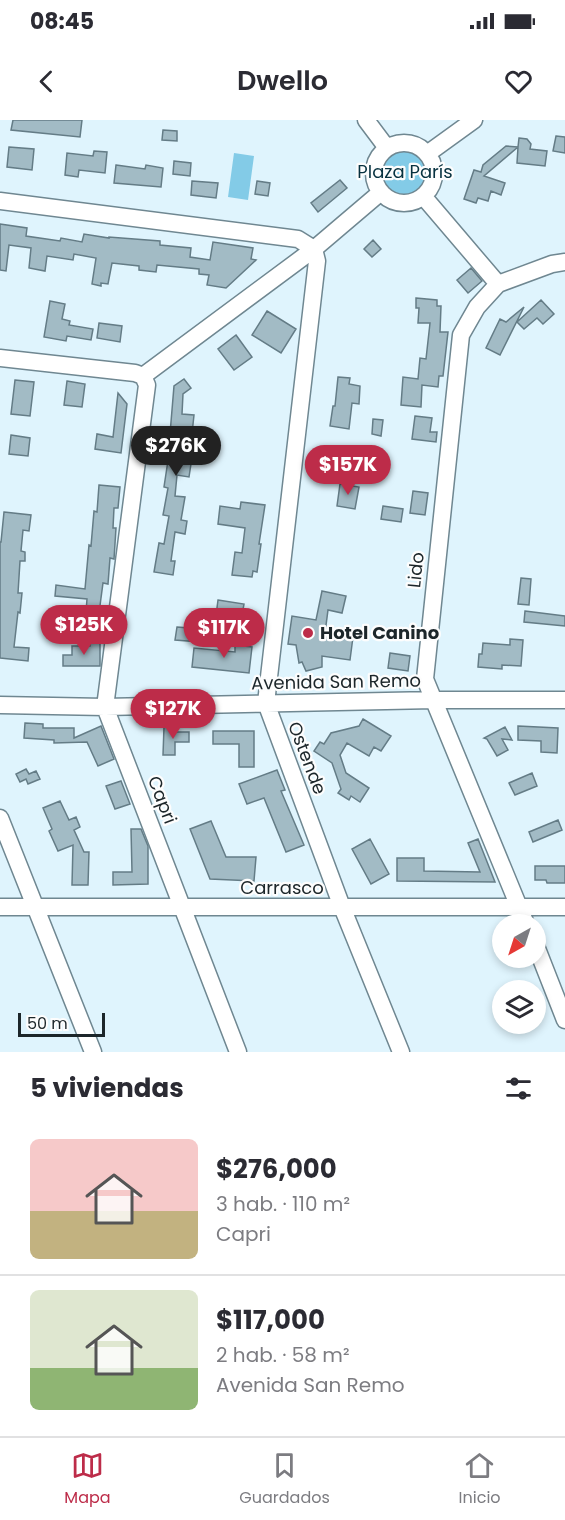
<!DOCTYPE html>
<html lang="es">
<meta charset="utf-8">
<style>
:root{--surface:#fff;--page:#f2f2f3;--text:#2b2b33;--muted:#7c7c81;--line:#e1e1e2;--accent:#bd2c49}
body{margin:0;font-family:Poppins,sans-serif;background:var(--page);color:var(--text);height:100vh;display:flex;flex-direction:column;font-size:22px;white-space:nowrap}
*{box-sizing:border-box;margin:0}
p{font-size:20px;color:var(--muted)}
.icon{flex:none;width:33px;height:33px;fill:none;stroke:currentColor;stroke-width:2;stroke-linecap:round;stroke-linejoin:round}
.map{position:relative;height:932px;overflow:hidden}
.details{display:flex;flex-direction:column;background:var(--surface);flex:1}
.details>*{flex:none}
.needle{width:39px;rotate:219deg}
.tools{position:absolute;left:492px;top:794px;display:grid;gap:12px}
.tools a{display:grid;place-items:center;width:54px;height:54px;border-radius:50%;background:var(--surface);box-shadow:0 3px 9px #0003;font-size:30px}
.scale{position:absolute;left:18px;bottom:15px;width:87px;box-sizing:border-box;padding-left:6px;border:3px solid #1c262a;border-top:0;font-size:16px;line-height:21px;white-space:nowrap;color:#1c262a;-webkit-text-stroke:4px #fdfdfd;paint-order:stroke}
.price{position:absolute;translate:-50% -51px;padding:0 14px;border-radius:21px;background:var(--accent);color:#fff;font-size:20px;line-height:39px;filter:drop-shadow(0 2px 3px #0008)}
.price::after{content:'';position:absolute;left:50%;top:36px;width:18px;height:14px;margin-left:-9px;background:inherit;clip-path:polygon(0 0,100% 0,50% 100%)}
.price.selected{background:#222;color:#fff}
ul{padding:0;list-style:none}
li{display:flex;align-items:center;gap:18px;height:150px;padding:0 30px}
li+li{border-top:2px solid var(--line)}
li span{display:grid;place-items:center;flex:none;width:168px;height:120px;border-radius:9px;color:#555}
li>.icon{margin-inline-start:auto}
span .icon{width:72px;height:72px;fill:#fffc;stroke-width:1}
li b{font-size:26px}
h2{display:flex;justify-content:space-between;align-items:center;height:72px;padding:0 30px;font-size:26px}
.status{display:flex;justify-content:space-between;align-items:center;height:42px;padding:0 30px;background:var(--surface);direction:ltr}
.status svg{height:16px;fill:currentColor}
header{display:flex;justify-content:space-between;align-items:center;height:78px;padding:0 30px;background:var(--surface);font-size:27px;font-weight:600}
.tab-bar{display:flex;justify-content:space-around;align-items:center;height:84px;border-top:2px solid var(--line);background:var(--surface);font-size:16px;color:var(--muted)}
.tab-bar a{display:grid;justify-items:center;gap:3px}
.tab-bar .selected{color:var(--accent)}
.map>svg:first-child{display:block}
.green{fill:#83cbe7}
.building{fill:#a2bbc5;stroke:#647c86;stroke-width:1.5}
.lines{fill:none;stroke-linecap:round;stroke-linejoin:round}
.minor-casing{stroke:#6f8791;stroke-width:19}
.minor{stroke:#fff;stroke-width:16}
.poi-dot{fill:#bd2c49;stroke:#fdfdfd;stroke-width:2}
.labels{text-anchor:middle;stroke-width:4.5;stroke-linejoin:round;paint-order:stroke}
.park-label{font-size:18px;fill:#073240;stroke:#fdfdfd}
.street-label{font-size:18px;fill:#1c262a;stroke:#fdfdfd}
.poi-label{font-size:18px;font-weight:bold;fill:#1c262a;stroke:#fdfdfd;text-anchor:start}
</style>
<div class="status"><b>08:45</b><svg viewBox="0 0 49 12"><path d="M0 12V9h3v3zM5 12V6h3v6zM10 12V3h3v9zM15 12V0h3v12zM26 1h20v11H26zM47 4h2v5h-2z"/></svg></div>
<header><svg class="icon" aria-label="back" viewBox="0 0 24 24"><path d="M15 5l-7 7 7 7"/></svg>Dwello<svg class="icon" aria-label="heart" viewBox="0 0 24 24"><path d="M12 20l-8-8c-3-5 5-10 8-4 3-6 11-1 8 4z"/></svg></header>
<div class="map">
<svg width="565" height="932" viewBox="0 0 565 932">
<rect width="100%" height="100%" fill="#dff4fd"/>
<path class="green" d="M380 52a25 25 0 1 1 50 0a25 25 0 1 1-50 0Z
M234,33L254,36L248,80L228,77Z"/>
<path class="building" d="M13,0H82L80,17L11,10Z
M163,10L177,11V21L162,20Z
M556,16L565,17V33L553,31Z
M519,18L527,19L531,24L530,29L547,31L545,46L517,43L518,27L484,56L505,63L501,75L491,71L488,81L478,78L476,83L464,79L474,50L481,52L483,45L506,26L518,27Z
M9,27L34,29L32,50L7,47Z
M94,31L107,32L105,53L79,50L78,57L65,55L67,33L93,36Z
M174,41L191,43L190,56L173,54Z
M116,45L145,49L146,45L163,48L161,67L114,63Z
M340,60L347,68L318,92L311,83Z
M192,61L218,63L216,78L191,75Z
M257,61L270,63L268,76L255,74Z
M0,104L27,108L26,116L60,121L61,118L82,122L84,114L109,118V117L160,121V125L191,128L190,137L210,140L213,122L253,128L251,139L256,140L226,168L207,165L209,155L199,154V149L157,145L156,152L139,150V146L112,143L108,164L101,163V166L92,164L96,138L74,134L73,140L47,136L45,151L29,148L31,128L9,125L6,151L0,150Z
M373,120L381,129L372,137L364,129Z
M471,148L482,161L468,173L457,160Z
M416,178L437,180V186H441L440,212H448L443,256H439L438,267L422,265L421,287L401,285L403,257L418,259L420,238L426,239L430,203H418L419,188H416Z
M541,180L554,194L543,204L537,198L524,209L517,202Z
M50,181L65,184L62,199L70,201L69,205L93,209L91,220L67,216L66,221L44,217Z
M524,187L500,235L486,228L500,199L506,202Z
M267,191L296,209L281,233L252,215Z
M99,203L122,206L120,222L97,218Z
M236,215L252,237L234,250L218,229Z
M338,257L350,258L349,264L360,266L359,284L352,283L349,309L330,306L333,286H335Z
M184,259L191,268L183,274L182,294L194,295L191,323L198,324L195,344H191L189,357L177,355L175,376L185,377L181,400L187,401L185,414L175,412L171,441H175L173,455L154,452L159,423L164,424L169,396L163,395L168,368L164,367L172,314H170L174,266Z
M15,260L34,262L30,296L11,294Z
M67,261L85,264L82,287L64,285Z
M118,273L127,284L121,333L95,329L97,314L113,317Z
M415,296L432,298L430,312H437L436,322L412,319Z
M373,299L383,300L381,316L372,314Z
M11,315L30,318L28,336L9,334Z
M327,333L350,336L347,355L325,352Z
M340,364L359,367L355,389L337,386Z
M99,365L120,367L118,388H114L113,408H116L114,439L110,438L108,464L103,463L99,493L86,492L87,479L55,476L56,465L85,469L89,425L91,426L94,391L97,392Z
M413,371L428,373L425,395L410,393Z
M241,382L265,385L259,424H261L257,452L253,451L252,457L232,455L235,432L242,433L245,408L218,404L220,386L240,389Z
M383,386L403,389L401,402L381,399Z
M4,392L31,395L29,411L23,410L21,431L25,432V441H20L18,473H22L20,493L18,492L14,527L29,528L28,541L0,538V422H1Z
M521,458L531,459L529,485L518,484Z
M322,471L346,476L342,493L328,490L325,513L353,517L350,540L322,536V547L306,551L302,542L299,543L296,525L288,524L292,496L316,500Z
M218,480L244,484L240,507L215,503Z
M525,491L565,496V506L524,502Z
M177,507L201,509L200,522L175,520Z
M510,519L523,520L521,546L502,545V549L478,547L479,534H482L483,523L510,525Z
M90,522H100V546H63V535H72V526H90Z
M235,525L252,527L249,553L192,547L194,528L235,532Z
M390,533L410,536L408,551L388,548Z
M363,599L391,616L381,631L374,627L369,636L347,623L340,635L346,653L369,668L360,682L351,676L349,680L338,673L341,669L332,643L314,631L320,622L324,624L331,613L359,606Z
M25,603L43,604V608H74V618L101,606L114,639L98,646L87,622L54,623V620L24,618Z
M518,606L558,608L557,633L541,632V621L518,620Z
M164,607H176V612H189V622H175V635H163Z
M505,607L512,620L502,619L508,630L497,636L487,619L484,618Z
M213,611H254V647H239V624H213Z
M26,649L29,654L36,651L40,659L28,664L26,659L20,662L16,654Z
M277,650L285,670L281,671L304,725L286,732L264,678L247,684L239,664Z
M532,653L537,666L515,675L509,663Z
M121,661L130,684L115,689L106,666Z
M60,681L69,700L76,697L80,707L74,710L84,732H89L88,765H72L73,725L58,731L49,711L52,709L43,688Z
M558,700L562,710L533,722L529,712Z
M211,701L226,737H256L254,761L210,759L190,709Z
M131,709H141L148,726V764L113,765V752H132Z
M370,719L389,754L371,764L352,729Z
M478,719L495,762L397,761V738H424V751L480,752L468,723Z
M535,746H565V763H547L546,760H535Z"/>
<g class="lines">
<g class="minor-casing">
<path id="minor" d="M366,0L387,28
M374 53a30 30 0 1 1 60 0a30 30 0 1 1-60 0Z
M427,34L474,0
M423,76L498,164
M0,81L298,119L314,129L317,141L266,583L342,787L401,932
M0,238L135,253L143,256L314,129L381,72
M143,256L147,265L105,587L238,932
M0,585L105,587L434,580H565
M0,698L93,932
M0,787H565
M526,804L425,559L461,215L477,187L498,164L552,144L565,142
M536,826L565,900"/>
</g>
<use href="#minor" class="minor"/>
</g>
<circle class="poi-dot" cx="308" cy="513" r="6"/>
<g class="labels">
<g class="park-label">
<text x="405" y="58">Plaza París</text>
</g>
<g class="street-label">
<text transform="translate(416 450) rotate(-84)" y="6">Lido</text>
<text transform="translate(336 562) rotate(-1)" y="6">Avenida San Remo</text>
<text transform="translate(307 638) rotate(69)" y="6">Ostende</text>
<text transform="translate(162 680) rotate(69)" y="6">Capri</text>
<text x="282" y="774">Carrasco</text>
</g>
<g class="poi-label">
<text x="320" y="519">Hotel Canino</text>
</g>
</g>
</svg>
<div class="tools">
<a><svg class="needle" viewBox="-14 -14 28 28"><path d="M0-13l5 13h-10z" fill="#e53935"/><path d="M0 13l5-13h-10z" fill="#7c7c81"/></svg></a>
<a><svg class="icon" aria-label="layers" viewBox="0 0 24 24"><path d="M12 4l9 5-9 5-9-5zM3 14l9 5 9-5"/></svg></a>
</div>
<div class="scale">50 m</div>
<b class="price selected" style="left:176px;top:357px">$276K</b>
<b class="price" style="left:348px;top:376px">$157K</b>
<b class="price" style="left:84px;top:536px">$125K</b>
<b class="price" style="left:224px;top:539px">$117K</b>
<b class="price" style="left:173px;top:620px">$127K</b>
</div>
<section class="details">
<h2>5 viviendas<svg class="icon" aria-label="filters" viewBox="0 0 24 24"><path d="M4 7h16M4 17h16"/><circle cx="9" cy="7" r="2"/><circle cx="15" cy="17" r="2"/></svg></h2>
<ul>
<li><span style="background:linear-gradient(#f6c9c9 60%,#c2b280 0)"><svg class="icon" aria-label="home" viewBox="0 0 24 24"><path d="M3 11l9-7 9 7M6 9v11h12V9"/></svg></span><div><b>$276,000</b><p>3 hab. · 110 m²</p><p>Capri</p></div></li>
<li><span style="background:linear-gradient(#dfe7d0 65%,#8fb573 0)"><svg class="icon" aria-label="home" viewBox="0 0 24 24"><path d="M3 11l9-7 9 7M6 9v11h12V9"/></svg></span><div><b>$117,000</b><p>2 hab. · 58 m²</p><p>Avenida San Remo</p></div></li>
</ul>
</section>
<nav class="tab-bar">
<a class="selected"><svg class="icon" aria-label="map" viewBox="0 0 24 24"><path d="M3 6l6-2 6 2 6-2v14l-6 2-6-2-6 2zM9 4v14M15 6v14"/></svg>Mapa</a>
<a><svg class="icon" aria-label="saved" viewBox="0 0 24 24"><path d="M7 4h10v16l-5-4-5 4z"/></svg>Guardados</a>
<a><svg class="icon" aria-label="home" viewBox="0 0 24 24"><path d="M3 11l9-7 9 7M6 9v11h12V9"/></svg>Inicio</a>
</nav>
